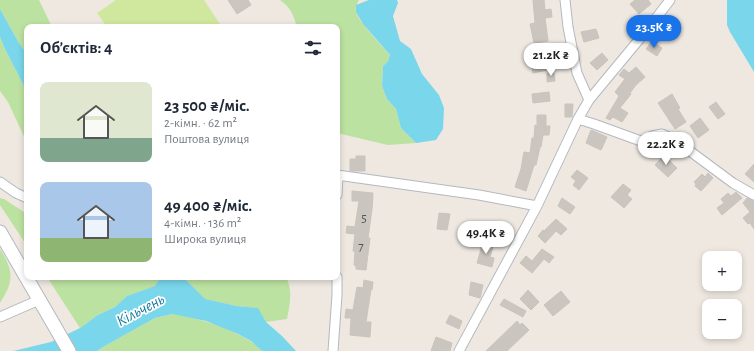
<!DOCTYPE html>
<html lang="uk">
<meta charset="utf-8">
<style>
:root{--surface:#fff;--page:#f2f2f3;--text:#1f2937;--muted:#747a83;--accent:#1a73e8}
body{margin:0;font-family:"Alegreya Sans",sans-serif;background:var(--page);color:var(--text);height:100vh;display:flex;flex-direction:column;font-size:15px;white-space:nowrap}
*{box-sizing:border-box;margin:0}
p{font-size:13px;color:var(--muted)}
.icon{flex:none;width:22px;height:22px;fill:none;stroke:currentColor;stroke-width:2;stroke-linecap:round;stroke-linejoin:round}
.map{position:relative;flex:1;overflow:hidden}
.drawer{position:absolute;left:24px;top:24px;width:316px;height:256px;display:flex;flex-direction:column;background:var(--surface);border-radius:8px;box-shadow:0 2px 6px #0003}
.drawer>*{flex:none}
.tools{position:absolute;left:702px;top:251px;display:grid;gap:8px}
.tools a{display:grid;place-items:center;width:40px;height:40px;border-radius:8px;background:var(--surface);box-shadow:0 2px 6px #0003;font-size:20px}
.price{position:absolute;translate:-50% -34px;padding:0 9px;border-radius:14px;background:#fff;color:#222;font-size:13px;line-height:26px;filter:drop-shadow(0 1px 2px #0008)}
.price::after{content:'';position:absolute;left:50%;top:24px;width:12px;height:9px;margin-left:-6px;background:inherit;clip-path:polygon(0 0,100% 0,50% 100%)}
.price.on{background:var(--accent);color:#fff}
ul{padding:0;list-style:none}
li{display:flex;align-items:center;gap:12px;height:100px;padding:0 16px}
li span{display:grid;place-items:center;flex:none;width:112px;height:80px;border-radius:8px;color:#555}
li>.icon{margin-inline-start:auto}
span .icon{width:48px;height:48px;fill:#fffc;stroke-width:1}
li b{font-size:17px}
h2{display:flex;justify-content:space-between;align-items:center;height:48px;padding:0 16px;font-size:17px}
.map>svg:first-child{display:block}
.green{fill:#bce2a1}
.pitch{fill:#cfe89d}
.water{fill:#7ad6ea}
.building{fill:#cac6bf;stroke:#cac3bb}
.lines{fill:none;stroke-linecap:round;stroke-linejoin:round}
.minor-casing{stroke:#b4b8c0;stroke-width:11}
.secondary-casing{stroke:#b4b8c0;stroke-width:15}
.minor{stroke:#fff;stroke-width:9}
.secondary{stroke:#fff;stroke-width:13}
.labels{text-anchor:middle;stroke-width:3.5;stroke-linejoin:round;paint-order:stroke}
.number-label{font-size:13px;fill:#555452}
.water-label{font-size:16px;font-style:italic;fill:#14799c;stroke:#fff}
</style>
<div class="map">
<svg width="754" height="351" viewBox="0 0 754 351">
<rect width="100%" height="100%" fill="#eee8e1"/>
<path class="green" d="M0,0H39L52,27H27V54L19,43L0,9Z
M280,0H359C357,4 355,8 356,12C359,22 382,46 390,55L388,61L383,66L382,86L387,99L396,109L401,128L416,143L388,145L337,133V27H297C293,14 291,8 280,0Z
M0,37L5,49L27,92V143L8,102L0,91Z
M0,198L4,199L27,214V246L0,205Z
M0,249C14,271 14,281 0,303Z
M47,277H159L160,278L156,286L127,296L115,307L98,315L80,328Z
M183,277H286C293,290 290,304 287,319L266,322L257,308L237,306L204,299Z
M172,314C198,318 228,327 250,341C254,343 258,348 262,351H97L103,347L155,318Z"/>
<path class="pitch" d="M116,0H204L222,27H107L97,13Z"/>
<path class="water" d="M369,0H397L398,3L393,16L400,41L411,49L422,74L439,95L444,108L443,129L436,140L416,143L401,128L396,109L387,99L382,86L383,66L388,61L390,55L363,24L356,12V5Z
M727,0H754V72L730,32L727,25Z
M0,9L19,43L27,54V92L5,49L0,37Z
M159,277H183L205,299L237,306L258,308L266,322L282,336L296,351H262L251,341L238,334L206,321L172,314L155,318L103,347L97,351H13L51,342L80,328L98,315L115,307L127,296L155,286L160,278Z"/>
<path class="building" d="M228,0H248L251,5L237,14Z
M533,0H544L545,10L551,9L552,17L545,18L548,41L534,43L530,24L535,23Z
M635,0H648L651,4L639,14L630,4Z
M672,17L680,29L672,34L664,23Z
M596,29L599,38L584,42L581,32Z
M652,41L662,48L657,56L646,49Z
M602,53L608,60L597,70L590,63Z
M546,60L548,70L533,73L531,63Z
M636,67L645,77L636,85L630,93L631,94L620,108L628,113L622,122L613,117L610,120L606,118L619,96L615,92L625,79L619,75L624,69L629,73Z
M547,73H554L555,81L547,82Z
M549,92L550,101L533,103L532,94Z
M672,94L680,108L678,109L686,122L675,129L658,103Z
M716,102L725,114L718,119L709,107Z
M565,104H573L572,117H565Z
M537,115H546V126H550L549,135H543L541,147H540L536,165H534L526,191L515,187L521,169L524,152L530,153L532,138H534L535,125L537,126Z
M700,118L709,130L698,138L690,126Z
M591,130L607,137L601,150L586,143Z
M664,155L677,168L668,177L655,165Z
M356,156H365V171H350V159H356Z
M754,164V182L745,174Z
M577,170L588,178L579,190L573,185L576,181L571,177Z
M708,173L713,178L701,191L695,186L696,184L694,182L702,174L705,177Z
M623,184L631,190L627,195L632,199L624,208L611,197Z
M352,191L373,193L372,209L368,238H370L366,270L356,269V266L354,265L355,252L353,251L355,234L346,233L347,226L355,227L359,201H352Z
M736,192L742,198L722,215L717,208L724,203L721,199L728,193L731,196Z
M562,198L575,207L570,214L558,206Z
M747,198L754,201V229L750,223L748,224L743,218L750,212L743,203Z
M439,213L450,214L447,230L437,229Z
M556,219L567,229L561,235L556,231L545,243L538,236L543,230L544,231Z
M493,230L505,233L503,241L492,239Z
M483,242L494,244L490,257L494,258L492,267L477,263Z
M542,249L554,257L549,263L544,259L532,273L520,263L526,256L532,261Z
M364,280L373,282L372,290L371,289L366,322H371L370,337L350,335L351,318H345L346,309L353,310L357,287L363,288Z
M471,282L483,285L480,298L469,295Z
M528,290L539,302L531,310L520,299Z
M561,291L570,302L553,316L544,305Z
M504,299L526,311L523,317L500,305Z
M450,315L462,321L459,329L446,323Z
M517,321L520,325L522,323L529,330L507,351H486Z
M436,337L452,343L450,351H431Z"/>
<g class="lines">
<g class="minor-casing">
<path id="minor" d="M565,0L568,27L577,73L589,100
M578,119L594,124L638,140L646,141L652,136L662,134L670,138L679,143L733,183L754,195
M337,175L479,195L537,206
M0,182L16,193L27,198
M337,195L338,175
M0,317L39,300
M333,351L337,295V277
M459,351L537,206L578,119L589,100L647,30L670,0"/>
</g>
<g class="secondary-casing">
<path id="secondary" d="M0,232L69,351"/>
</g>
<use href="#minor" class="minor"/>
<use href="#secondary" class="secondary"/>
</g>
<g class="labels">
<g class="number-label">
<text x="364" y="222">5</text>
<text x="361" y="250">7</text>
</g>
<g class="water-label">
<text transform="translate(140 309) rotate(-28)" y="6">Кільчень</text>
</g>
</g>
</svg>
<div class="tools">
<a>+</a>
<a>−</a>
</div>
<b class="price on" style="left:654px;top:49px">23.5K ₴</b>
<b class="price" style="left:551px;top:77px">21.2K ₴</b>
<b class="price" style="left:666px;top:166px">22.2K ₴</b>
<b class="price" style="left:486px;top:255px">49.4K ₴</b>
<section class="drawer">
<h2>Об’єктів: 4<svg class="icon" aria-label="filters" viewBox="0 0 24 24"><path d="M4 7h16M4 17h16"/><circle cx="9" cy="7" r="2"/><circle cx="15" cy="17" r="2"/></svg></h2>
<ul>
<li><span style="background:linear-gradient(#dfe7d0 70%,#7fa58c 0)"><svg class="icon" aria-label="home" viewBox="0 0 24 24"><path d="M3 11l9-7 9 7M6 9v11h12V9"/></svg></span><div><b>23 500 ₴/міс.</b><p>2-кімн. · 62 m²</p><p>Поштова вулиця</p></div></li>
<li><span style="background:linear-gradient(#a9c7e8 70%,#8fb573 0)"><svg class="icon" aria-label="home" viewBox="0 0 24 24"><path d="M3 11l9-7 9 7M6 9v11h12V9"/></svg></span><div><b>49 400 ₴/міс.</b><p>4-кімн. · 136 m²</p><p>Широка вулиця</p></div></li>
</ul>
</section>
</div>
